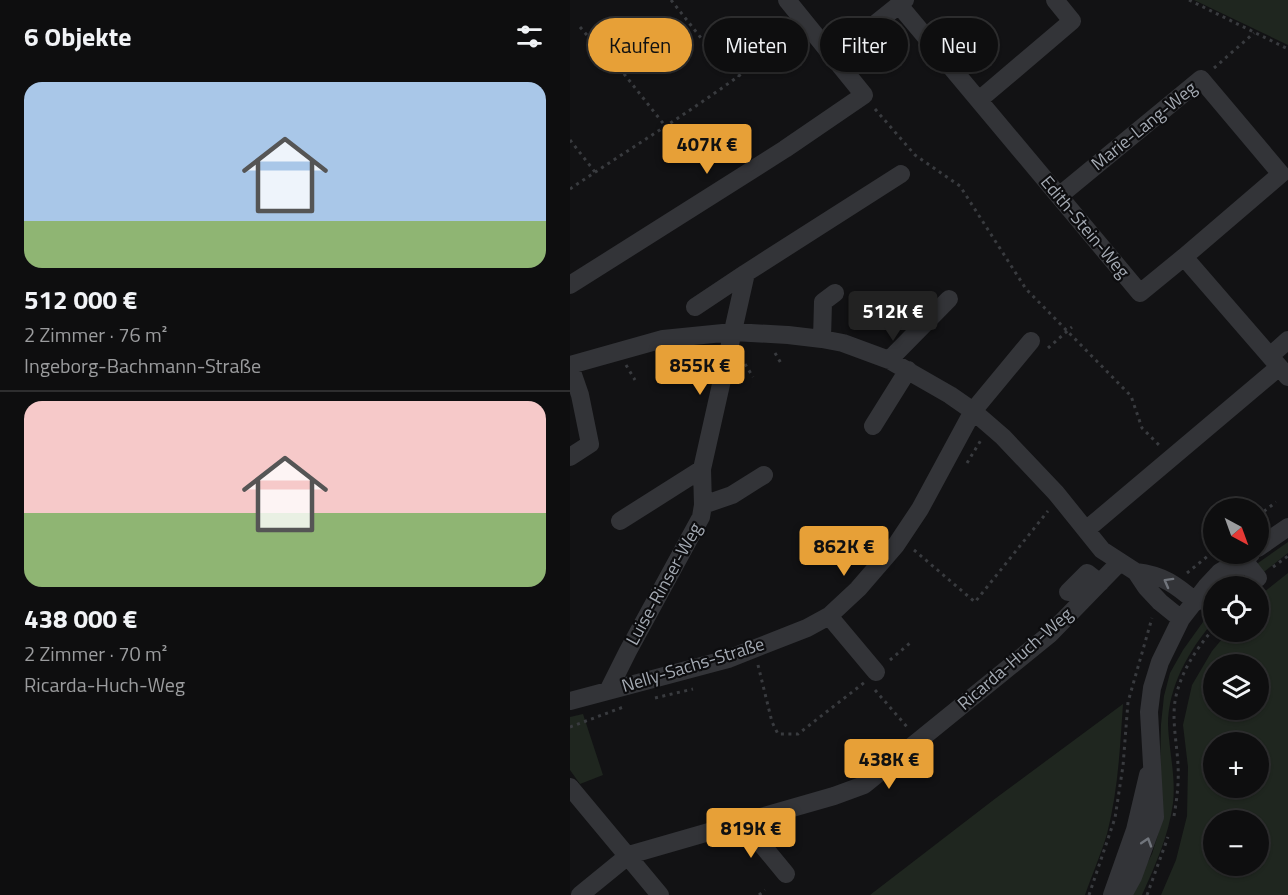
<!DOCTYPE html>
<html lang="de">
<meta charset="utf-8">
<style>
:root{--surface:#0e0e0f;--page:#1c1c1d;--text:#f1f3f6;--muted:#9b9c9e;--line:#2e2e2f;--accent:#e7a037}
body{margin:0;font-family:"Titillium Web",sans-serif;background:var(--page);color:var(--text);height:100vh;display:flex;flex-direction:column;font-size:22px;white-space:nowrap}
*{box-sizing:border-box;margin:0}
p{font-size:20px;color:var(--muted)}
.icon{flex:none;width:33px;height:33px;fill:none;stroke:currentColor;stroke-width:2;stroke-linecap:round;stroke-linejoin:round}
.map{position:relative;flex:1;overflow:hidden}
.sheet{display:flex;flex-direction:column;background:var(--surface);width:570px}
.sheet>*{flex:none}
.hud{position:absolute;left:18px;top:18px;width:570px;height:54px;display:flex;gap:12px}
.needle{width:39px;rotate:139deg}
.tools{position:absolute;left:633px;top:498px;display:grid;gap:12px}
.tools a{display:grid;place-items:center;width:66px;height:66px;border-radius:50%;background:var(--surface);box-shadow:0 2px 4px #0004,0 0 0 2px var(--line);font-size:30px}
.price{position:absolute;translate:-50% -51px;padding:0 14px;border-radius:6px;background:var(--accent);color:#111;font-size:20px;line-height:39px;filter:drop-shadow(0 2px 3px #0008)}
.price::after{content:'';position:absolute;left:50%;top:36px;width:18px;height:14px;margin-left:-9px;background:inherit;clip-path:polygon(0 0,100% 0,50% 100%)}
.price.on{background:#222;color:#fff}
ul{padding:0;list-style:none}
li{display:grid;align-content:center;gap:12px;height:318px;padding:0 24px}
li+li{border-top:2px solid var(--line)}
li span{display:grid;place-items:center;height:186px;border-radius:18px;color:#555}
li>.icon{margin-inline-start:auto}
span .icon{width:108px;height:108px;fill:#fffc;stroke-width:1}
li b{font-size:26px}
h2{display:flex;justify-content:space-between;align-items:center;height:72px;padding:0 24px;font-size:26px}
.tag{padding:0 21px;border-radius:27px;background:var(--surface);box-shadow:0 2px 4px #0004,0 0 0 2px var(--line);font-size:21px;line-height:54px}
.tag.on{background:var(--accent);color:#111}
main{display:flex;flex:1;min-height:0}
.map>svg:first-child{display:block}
.green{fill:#1f261f;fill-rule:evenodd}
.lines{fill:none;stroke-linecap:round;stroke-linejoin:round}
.path{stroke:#393b3f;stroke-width:3;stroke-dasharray:3 4.5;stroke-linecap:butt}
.minor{stroke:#333438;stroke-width:18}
.oneway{stroke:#71757c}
.labels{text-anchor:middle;stroke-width:4.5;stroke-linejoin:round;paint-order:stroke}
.street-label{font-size:18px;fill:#a4aab3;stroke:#0d0d0f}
</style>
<main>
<section class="sheet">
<h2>6 Objekte<svg class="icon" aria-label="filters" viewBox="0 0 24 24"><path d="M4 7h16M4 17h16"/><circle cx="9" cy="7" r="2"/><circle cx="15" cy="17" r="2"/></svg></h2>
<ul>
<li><span style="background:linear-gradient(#a9c7e8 75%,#8fb573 0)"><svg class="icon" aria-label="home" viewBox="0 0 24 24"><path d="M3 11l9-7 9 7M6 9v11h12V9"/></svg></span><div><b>512 000 €</b><p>2 Zimmer · 76 m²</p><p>Ingeborg-Bachmann-Straße</p></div></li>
<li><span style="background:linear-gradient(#f6c9c9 60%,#8fb573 0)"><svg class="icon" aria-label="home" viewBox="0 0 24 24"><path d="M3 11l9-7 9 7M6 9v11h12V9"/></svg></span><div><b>438 000 €</b><p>2 Zimmer · 70 m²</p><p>Ricarda-Huch-Weg</p></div></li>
</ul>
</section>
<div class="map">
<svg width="718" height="895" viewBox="0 0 718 895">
<rect width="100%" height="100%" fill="#121214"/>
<path class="green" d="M624,0H718V45Z
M718,542V553L676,586H664L688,563Z
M718,573V895H591L606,860L617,816L618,767L613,725L622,685L642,651L658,632H688L689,596ZM644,664H688V710H644ZM688,742V788H644V742ZM688,820V866H644V820Z
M643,608V622C619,650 598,687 598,725C599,751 606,777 603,803C599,835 585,866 572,895H560L582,854L589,831L591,724L594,696L600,673L613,650Z
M553,704C550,748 548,791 537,834C531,854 522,875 515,895H300L426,798Z
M13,714L33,775L10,784L0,770V717Z"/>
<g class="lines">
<path class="path" d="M101,0L131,38L138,36L169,76
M619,0L718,49
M10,27L28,48L32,46L96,127
M644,68L684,33
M305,109L345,155L390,186L456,289L561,396L572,428L589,445
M0,140L25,172
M0,189C75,138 153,93 222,34
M478,348L502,327
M205,353L212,365
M175,364L183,377
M56,365L65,380
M108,382L139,359
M397,463L411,440
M688,516L706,502
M344,550L405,602L478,511
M703,567L718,556
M617,573L644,551
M320,660L340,643
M188,665L202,722L208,734H228L295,682
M305,690L338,728
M85,698L123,689
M0,727L56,706
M604,816C607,799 609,782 608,765C607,743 601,718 606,696C612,670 627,648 644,628
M189,895L195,890
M519,895L545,818L553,766L558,702L582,618
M577,895L598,837"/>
<path class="minor" d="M329,5L570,293L614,257L718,377
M264,57L335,0
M409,100L502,21L485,0
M489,196L631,79L711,174L614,257
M0,285L215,149L294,95L217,0
M125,307L176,273
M252,339L253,302L265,293
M700,356L718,340
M319,360L379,299
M0,365L93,339L163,332L218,335L252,339L273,343L319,360L380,395L403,411L433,437L486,493L532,550L566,572L576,587L590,602L611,619
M0,366L10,395L20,444L0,457
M303,426L338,370
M133,505L162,495L194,475
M50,521L132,469
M516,530L709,367
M688,548L718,527
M673,559L688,578
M566,572C593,575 606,585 626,602
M654,586L660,582L673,559
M498,592L517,573L530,583
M259,616L306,672
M38,691L58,651L131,517L133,505L132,469L176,273L331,174
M0,701L158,659L237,628L259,616L288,589L326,545L350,509L403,411L461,341
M0,787L90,895
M173,822L216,874
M10,895L59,855L264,796L294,785L480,634L550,562
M542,895L565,830L578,775
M553,895L563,877L585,817L579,712L582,688L590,662L611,619L636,587L650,572L681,554"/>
</g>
<defs><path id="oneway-chevron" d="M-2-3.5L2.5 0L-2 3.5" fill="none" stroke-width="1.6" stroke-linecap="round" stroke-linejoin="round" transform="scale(1.5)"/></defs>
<g class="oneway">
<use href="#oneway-chevron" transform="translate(598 582) rotate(-151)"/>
<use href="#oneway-chevron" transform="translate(577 842) rotate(-72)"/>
</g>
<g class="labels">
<g class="street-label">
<text transform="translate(574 126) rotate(-39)" y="6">Marie-Lang-Weg</text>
<text transform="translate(515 227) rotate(50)" y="6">Edith-Stein-Weg</text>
<text transform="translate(94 584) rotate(-61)" y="6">Luise-Rinser-Weg</text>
<text transform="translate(445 659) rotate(-41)" y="6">Ricarda-Huch-Weg</text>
<text transform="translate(123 665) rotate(-17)" y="6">Nelly-Sachs-Straße</text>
</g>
</g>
</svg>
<div class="tools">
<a><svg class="needle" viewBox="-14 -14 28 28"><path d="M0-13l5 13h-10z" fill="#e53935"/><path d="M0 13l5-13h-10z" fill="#9b9c9e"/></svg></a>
<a><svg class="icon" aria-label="locate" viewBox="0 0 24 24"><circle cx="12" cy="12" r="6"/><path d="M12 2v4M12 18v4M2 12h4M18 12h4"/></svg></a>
<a><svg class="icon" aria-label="layers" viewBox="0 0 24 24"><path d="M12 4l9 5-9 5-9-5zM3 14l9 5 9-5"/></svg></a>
<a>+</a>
<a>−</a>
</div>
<b class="price" style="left:137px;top:175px">407K €</b>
<b class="price on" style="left:323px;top:342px">512K €</b>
<b class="price" style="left:130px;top:396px">855K €</b>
<b class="price" style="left:274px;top:577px">862K €</b>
<b class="price" style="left:319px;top:790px">438K €</b>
<b class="price" style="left:181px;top:859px">819K €</b>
<div class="hud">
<a class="tag on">Kaufen</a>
<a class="tag">Mieten</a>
<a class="tag">Filter</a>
<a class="tag">Neu</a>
</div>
</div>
</main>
